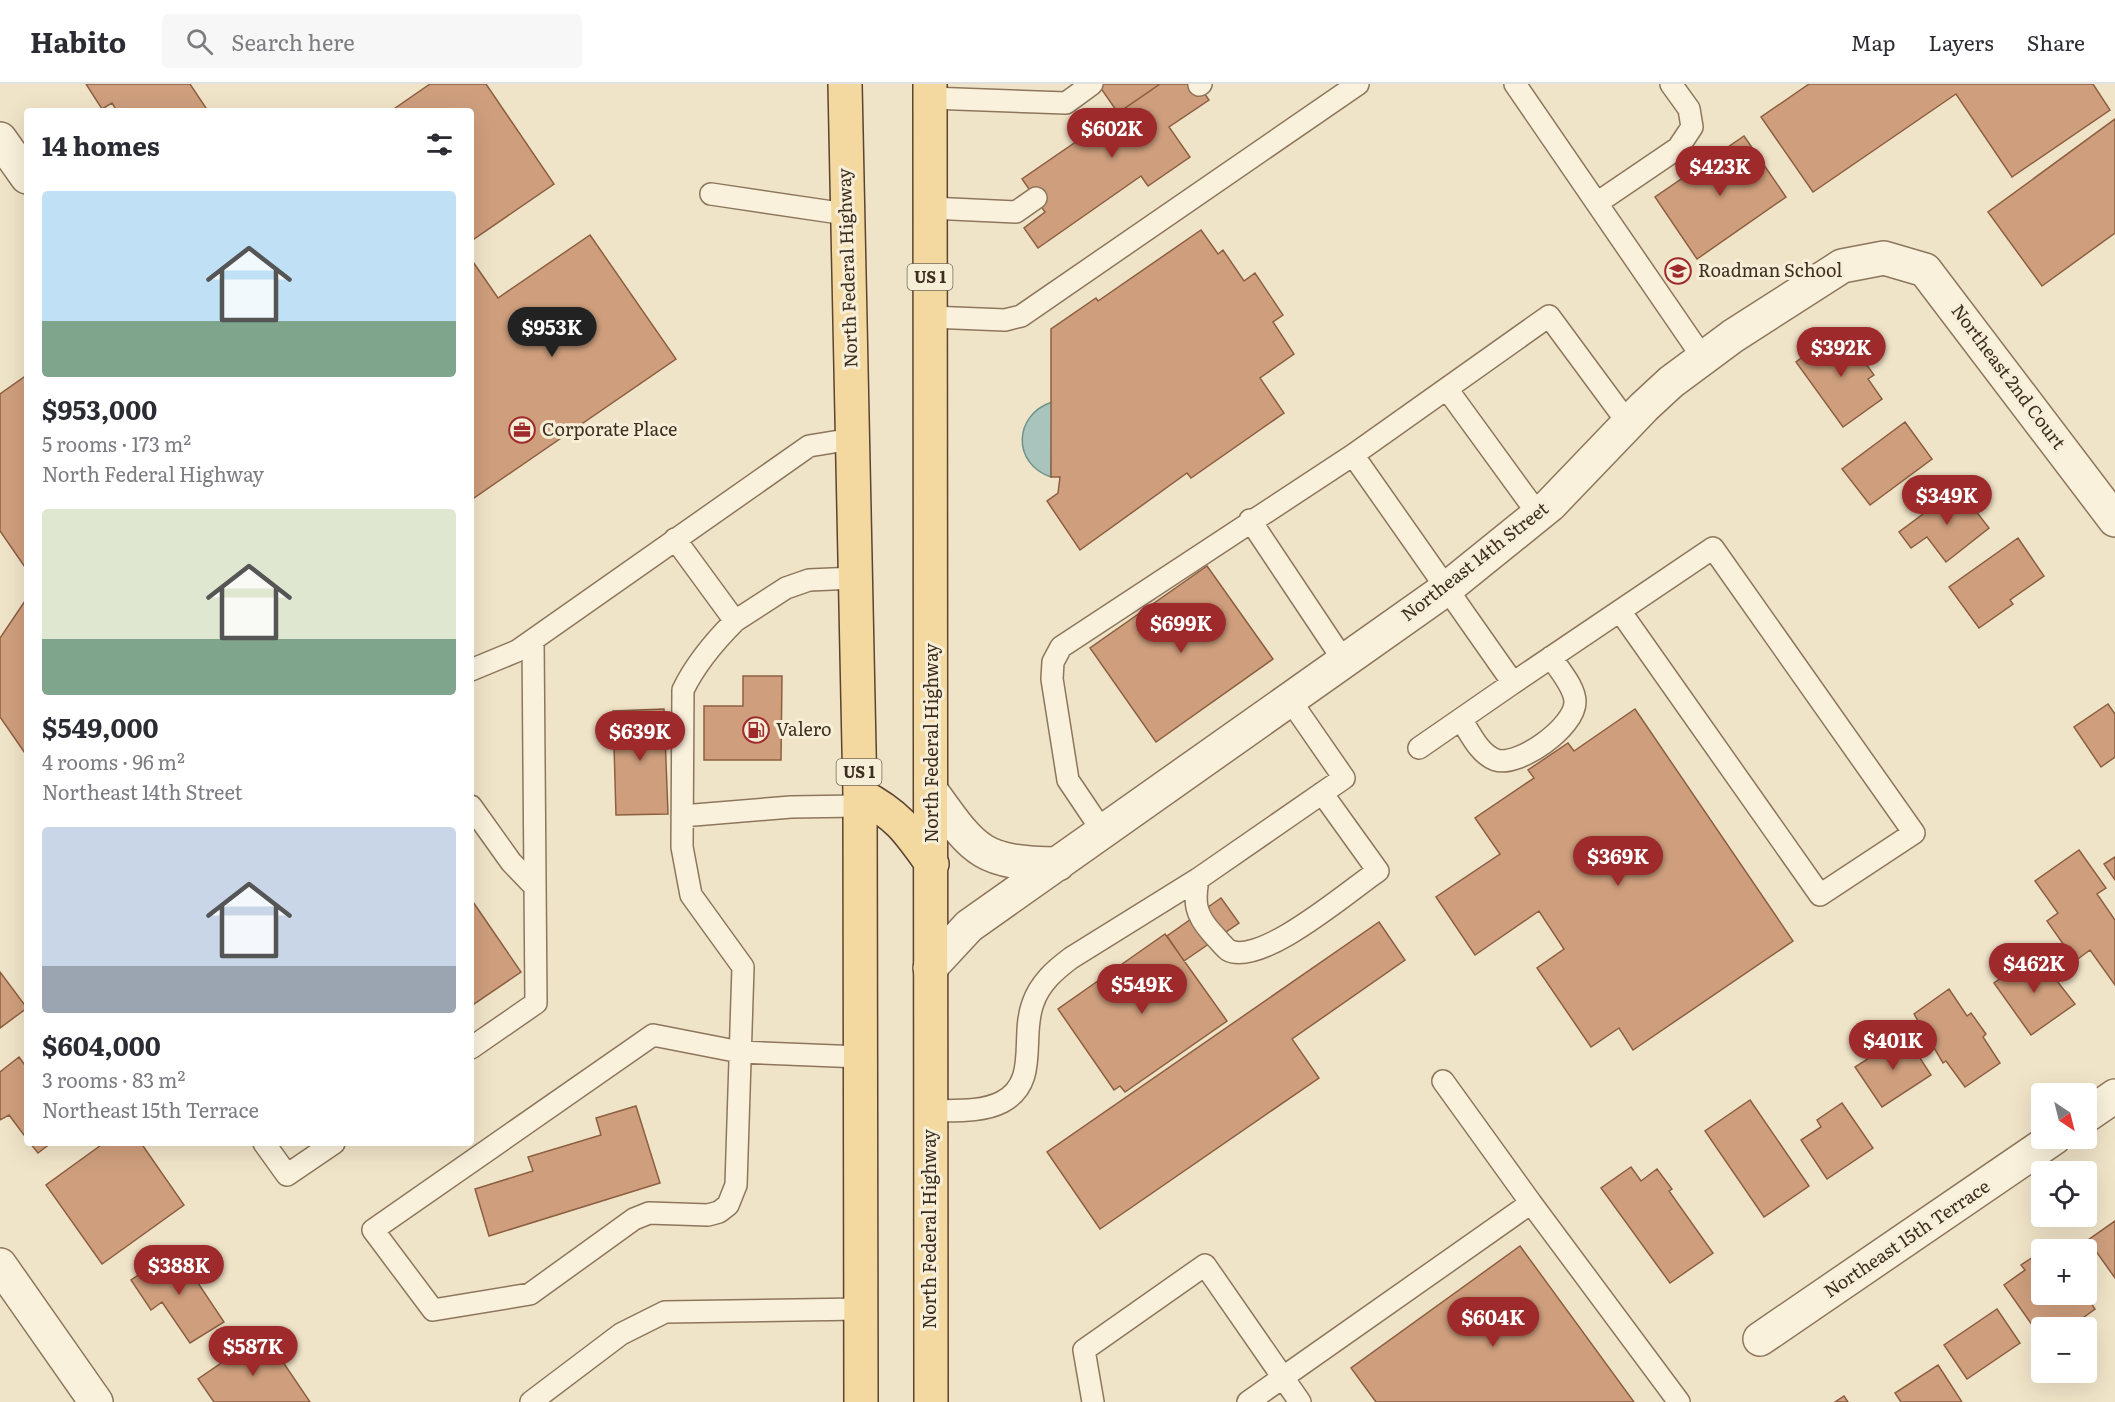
<!DOCTYPE html>
<meta charset="utf-8">
<style>
:root{--surface:#fff;--page:#f7f7f7;--text:#2b2b33;--muted:#7c7c81;--line:#e1e1e2;--accent:#9e2a2b}
body{margin:0;font-family:Literata,serif;background:var(--page);color:var(--text);height:100vh;display:flex;flex-direction:column;font-size:22px;white-space:nowrap}
*{box-sizing:border-box;margin:0}
p{font-size:20px;color:var(--muted)}
.icon{flex:none;width:33px;height:33px;fill:none;stroke:currentColor;stroke-width:2;stroke-linecap:round;stroke-linejoin:round}
.map{position:relative;flex:1;overflow:hidden}
.sheet{position:absolute;left:24px;top:24px;width:450px;height:1038px;display:flex;flex-direction:column;background:var(--surface);border-radius:6px;box-shadow:0 6px 24px #0002}
.sheet>*{flex:none}
.needle{width:39px;rotate:145deg}
.tools{position:absolute;left:2031px;top:999px;display:grid;gap:12px}
.tools a{display:grid;place-items:center;width:66px;height:66px;border-radius:6px;background:var(--surface);box-shadow:0 6px 24px #0002;font-size:30px}
.price{position:absolute;translate:-50% -51px;padding:0 14px;border-radius:21px;background:var(--accent);color:#fff;font-size:20px;line-height:39px;filter:drop-shadow(0 2px 3px #0008)}
.price::after{content:'';position:absolute;left:50%;top:36px;width:18px;height:14px;margin-left:-9px;background:inherit;clip-path:polygon(0 0,100% 0,50% 100%)}
.price.on{background:#222;color:#fff}
ul{padding:0;list-style:none}
li{display:grid;align-content:center;gap:12px;height:318px;padding:0 18px}
li span{display:grid;place-items:center;height:186px;border-radius:6px;color:#555}
li>.icon{margin-inline-start:auto}
span .icon{width:108px;height:108px;fill:#fffc;stroke-width:1}
li b{font-size:26px}
h2{display:flex;justify-content:space-between;align-items:center;height:72px;padding:0 18px;font-size:26px}
header{display:flex;align-items:center;gap:36px;box-sizing:border-box;height:84px;padding:0 30px;background:var(--surface);border-bottom:2px solid var(--line)}
header strong{font-size:28px}
nav{display:flex;gap:33px;margin-inline-start:auto;font-size:21px}
.search{width:420px;height:54px;background:var(--page);display:flex;align-items:center;gap:15px;box-sizing:border-box;padding:0 21px;border-radius:6px;color:var(--muted);font-size:22px}
.map>svg:first-child{display:block}
.water{fill:#a9c4bc;stroke:#6f938a;stroke-width:1.5}
.building{fill:#cf9f7d;stroke:#8d5f41;stroke-width:1.5}
.lines{fill:none;stroke-linecap:round;stroke-linejoin:round}
.service-casing{stroke:#8d765c;stroke-width:24}
.minor-casing{stroke:#8d765c;stroke-width:36}
.primary-casing{stroke:#5b4430;stroke-width:36}
.service{stroke:#faf1dc;stroke-width:21}
.minor{stroke:#faf1dc;stroke-width:33}
.primary{stroke:#f3d9a0;stroke-width:33}
.labels{text-anchor:middle;stroke-width:6;stroke-linejoin:round;paint-order:stroke}
.shield{fill:#f7eed8;stroke:#756857;stroke-width:1.5}
.shield-label{font-size:16px;font-weight:bold;fill:#3d2e20}
.street-label{font-size:18px;fill:#3d2e20;stroke:#f7eed8}
.poi-label{font-size:18px;fill:#3d2e20;stroke:#f7eed8;text-anchor:start}
</style>
<header>
<strong>Habito</strong>
<div class="search"><svg class="icon" aria-label="search" viewBox="0 0 24 24"><circle cx="10" cy="10" r="6"/><path d="M15 15l6 6"/></svg>Search here</div>
<nav><a>Map</a><a>Layers</a><a>Share</a></nav>
</header>
<div class="map">
<svg width="2115" height="1318" viewBox="0 0 2115 1318">
<rect width="100%" height="100%" fill="#f0e4c8"/>
<path class="water" d="M1052,318L1051,393C1012,380 1013,331 1052,318Z"/>
<path class="building" d="M86,0H190L206,24L202,27H117L112,19L102,25Z
M430,0H486L554,100L471,157V27H391Z
M1098,0H1160L1118,29Z
M1160,0H1198L1209,16L1169,43L1190,73L1148,102L1141,92L1038,164L1024,144L1045,128L1022,95Z
M1809,0H2093L2110,26L2012,93L1956,10L1813,108L1761,33Z
M2115,35V149L2042,202L1988,128Z
M1744,52L1786,113L1697,175L1655,113Z
M1201,146L1218,170L1223,166L1244,197L1255,189L1283,231L1273,238L1294,270L1260,294L1284,329L1191,394L1187,389L1080,466L1047,417L1058,409L1060,393H1051V245L1096,214L1098,217Z
M590,151L676,275L471,416V175L498,214Z
M1841,245L1874,291L1868,295L1882,315L1843,343L1796,278Z
M27,291V486L0,447V310Z
M1905,338L1932,375L1870,421L1842,385Z
M1958,404L1989,444L1946,478L1927,453L1911,464L1899,448Z
M2018,454L2044,492L2010,516L2013,520L1979,544L1949,503Z
M1207,482L1273,575L1156,658L1090,564Z
M27,514V672L0,633V554Z
M743,592H782L781,676H704V622H743Z
M2108,620L2115,630V673L2101,683L2074,643Z
M664,625L668,730L616,731L613,627Z
M1635,625L1793,857L1633,966L1619,944L1591,963L1537,884L1564,865L1539,827L1475,871L1436,813L1500,770L1475,734L1534,694L1528,686L1568,659L1574,667Z
M2079,766L2106,804L2097,810L2115,836V901L2090,866L2075,877L2047,837L2058,829L2035,797Z
M2115,773V796L2104,780Z
M1221,814L1239,839L1184,877L1167,852Z
M471,815L521,888L471,922Z
M1379,838L1405,876L1292,955L1319,994L1100,1145L1047,1068Z
M1165,850L1227,937L1125,1008L1120,1002L1114,1006L1058,925Z
M2036,870L2075,920L2031,951L1994,899Z
M0,888L27,924L0,944Z
M1949,905L1967,932L1971,929L1986,950L1983,953L2000,979L1965,1003L1946,977L1943,979L1914,930Z
M1905,951L1931,991L1882,1023L1855,983Z
M19,973L27,984V1055L9,1031L0,1036V988Z
M1750,1016L1809,1102L1764,1133L1705,1047Z
M1842,1019L1873,1064L1827,1095L1801,1056L1821,1043L1817,1036Z
M636,1022L660,1099L489,1152L475,1105L533,1087L528,1073L601,1051L596,1034Z
M30,1059H51L38,1069Z
M104,1059H141L184,1121L102,1180L46,1101Z
M1631,1083L1641,1097L1657,1085L1672,1105L1669,1107L1713,1169L1670,1199L1601,1104Z
M2115,1137V1194L2088,1156Z
M1520,1162L1634,1318H1376L1351,1284Z
M176,1166L224,1238L190,1259L162,1218L151,1226L131,1196Z
M2042,1167V1210H2085L2095,1225L2069,1244H2042V1255L2004,1201L2025,1186L2021,1181Z
M1997,1225L2020,1259L1967,1295L1944,1261Z
M264,1250L310,1318H214L198,1295Z
M1938,1281L1962,1318H1901L1895,1309Z
M1844,1312L1848,1318H1835Z"/>
<g class="lines">
<g class="service-casing">
<path id="service" d="M1515,0L1703,274
M1199,1L1201,0
M930,14L1066,19L1092,0
M711,110L846,130
M1597,119L1678,64L1692,43L1689,25L1671,0
M930,124L1016,128L1036,114
M930,233L1005,236L1021,232L1358,0
M1447,305L1538,430
M1353,371L1549,232L1628,339
M1250,436L1344,577
M675,455L735,537L786,504L809,496L855,494
M735,537C714,558 696,579 683,606L682,763L691,811L743,883L736,1101L728,1121L719,1128L708,1131L649,1129L634,1135L530,1210L433,1226L373,1146L653,951L740,968L860,973
M471,586L517,567L809,362L852,355
M1461,635C1470,649 1479,670 1496,676C1519,683 1575,643 1575,618C1575,603 1559,586 1551,573
M1419,664L1513,599
M471,722L511,778L534,802
M682,732L791,723L859,722
M1103,748L1068,696L1052,595L1053,578L1061,563L1353,371L1513,599L1713,464L1914,749L1820,811L1620,527
M1198,795C1194,819 1195,830 1212,849C1217,854 1223,862 1228,866C1260,884 1351,805 1378,787L1322,709
M471,964L536,919L533,556
M1443,997L1531,1119
M929,1027C951,1026 981,1029 1002,1018C1040,998 1020,953 1033,919C1040,899 1055,886 1071,874L1198,795L1344,694L1290,616
M264,1059L287,1091L334,1059
M531,1318L621,1250L665,1228L861,1225
M1093,1318L1084,1266L1205,1181L1300,1318
M1248,1318L1531,1119L1679,1318"/>
</g>
<g class="minor-casing">
<path id="minor" d="M0,55L27,93
M932,708C975,768 981,779 1058,780
M930,884L969,842L1446,505L1550,421L1644,323L1671,298L1733,252L1842,182L1884,174L1925,186L2115,436
M2086,1032L2115,1012
M0,1181L96,1318
M1760,1255L2054,1054"/>
</g>
<g class="primary-casing">
<path id="primary" d="M845,0L860,711L861,1318
M930,0L931,1318
M860,711C898,731 908,746 932,780"/>
</g>
<use href="#service" class="service"/>
<use href="#minor" class="minor"/>
<use href="#primary" class="primary"/>
</g>
<defs>
<g id="school-ring" transform="scale(1.35)"><circle r="9.5" fill="#f7eed8" stroke="#9e2a2b" stroke-width="1.5"/><path d="M0-5L7-2L0 1L-7-2ZM-4 1L0 2.5L4 1V4Q0 6-4 4Z" fill="#9e2a2b"/></g>
<g id="office-ring" transform="scale(1.35)"><circle r="9.5" fill="#f7eed8" stroke="#9e2a2b" stroke-width="1.5"/><path d="M-6-3h4V-5.5h4V-3h4V5H-6ZM-1-4.5V-3h2v-1.5ZM-6 0V1H6V0Z" fill="#9e2a2b"/></g>
<g id="fuel-ring" transform="scale(1.35)"><circle r="9.5" fill="#f7eed8" stroke="#9e2a2b" stroke-width="1.5"/><path d="M-5.5-6h7V0h2V4h1.3V-2.5L3-4.5l.8-.8L6-3V5H2.5V1h-1V6h-7ZM-4.2-4.7v3.2H.2V-4.7Z" fill="#9e2a2b"/></g>
</defs>
<g fill-rule="evenodd">
<use href="#school-ring" x="1678" y="187"/>
<use href="#office-ring" x="522" y="346"/>
<use href="#fuel-ring" x="756" y="646"/>
</g>
<g class="labels">
<g class="shield">
<rect x="907.5" y="180" width="45" height="26" rx="4.5"/>
<rect x="836.5" y="675" width="45" height="26" rx="4.5"/>
</g>
<g class="shield-label">
<text x="930" y="199">US 1</text>
<text x="859" y="694">US 1</text>
</g>
<g class="street-label">
<text transform="translate(848 184) rotate(-92)" y="6">North Federal Highway</text>
<text transform="translate(2008 293) rotate(53)" y="6">Northeast 2nd Court</text>
<text transform="translate(1475 478) rotate(-38)" y="6">Northeast 14th Street</text>
<text transform="translate(932 659) rotate(-90)" y="6">North Federal Highway</text>
<text transform="translate(930 1145) rotate(-90)" y="6">North Federal Highway</text>
<text transform="translate(1907 1155) rotate(-34)" y="6">Northeast 15th Terrace</text>
</g>
<g class="poi-label">
<text x="1698" y="193">Roadman School</text>
<text x="542" y="352">Corporate Place</text>
<text x="776" y="652">Valero</text>
</g>
</g>
</svg>
<div class="tools">
<a><svg class="needle" viewBox="-14 -14 28 28"><path d="M0-13l5 13h-10z" fill="#e53935"/><path d="M0 13l5-13h-10z" fill="#7c7c81"/></svg></a>
<a><svg class="icon" aria-label="locate" viewBox="0 0 24 24"><circle cx="12" cy="12" r="6"/><path d="M12 2v4M12 18v4M2 12h4M18 12h4"/></svg></a>
<a>+</a>
<a>−</a>
</div>
<b class="price" style="left:1112px;top:75px">$602K</b>
<b class="price" style="left:1720px;top:113px">$423K</b>
<b class="price on" style="left:552px;top:274px">$953K</b>
<b class="price" style="left:1841px;top:294px">$392K</b>
<b class="price" style="left:1947px;top:442px">$349K</b>
<b class="price" style="left:1181px;top:570px">$699K</b>
<b class="price" style="left:640px;top:678px">$639K</b>
<b class="price" style="left:1618px;top:803px">$369K</b>
<b class="price" style="left:2034px;top:910px">$462K</b>
<b class="price" style="left:1142px;top:931px">$549K</b>
<b class="price" style="left:1893px;top:987px">$401K</b>
<b class="price" style="left:179px;top:1212px">$388K</b>
<b class="price" style="left:1493px;top:1264px">$604K</b>
<b class="price" style="left:253px;top:1293px">$587K</b>
<section class="sheet">
<h2>14 homes<svg class="icon" aria-label="filters" viewBox="0 0 24 24"><path d="M4 7h16M4 17h16"/><circle cx="9" cy="7" r="2"/><circle cx="15" cy="17" r="2"/></svg></h2>
<ul>
<li><span style="background:linear-gradient(#bfe0f5 70%,#7fa58c 0)"><svg class="icon" aria-label="home" viewBox="0 0 24 24"><path d="M3 11l9-7 9 7M6 9v11h12V9"/></svg></span><div><b>$953,000</b><p>5 rooms · 173 m²</p><p>North Federal Highway</p></div></li>
<li><span style="background:linear-gradient(#dfe7d0 70%,#7fa58c 0)"><svg class="icon" aria-label="home" viewBox="0 0 24 24"><path d="M3 11l9-7 9 7M6 9v11h12V9"/></svg></span><div><b>$549,000</b><p>4 rooms · 96 m²</p><p>Northeast 14th Street</p></div></li>
<li><span style="background:linear-gradient(#c9d6e8 75%,#9aa5b1 0)"><svg class="icon" aria-label="home" viewBox="0 0 24 24"><path d="M3 11l9-7 9 7M6 9v11h12V9"/></svg></span><div><b>$604,000</b><p>3 rooms · 83 m²</p><p>Northeast 15th Terrace</p></div></li>
</ul>
</section>
</div>
